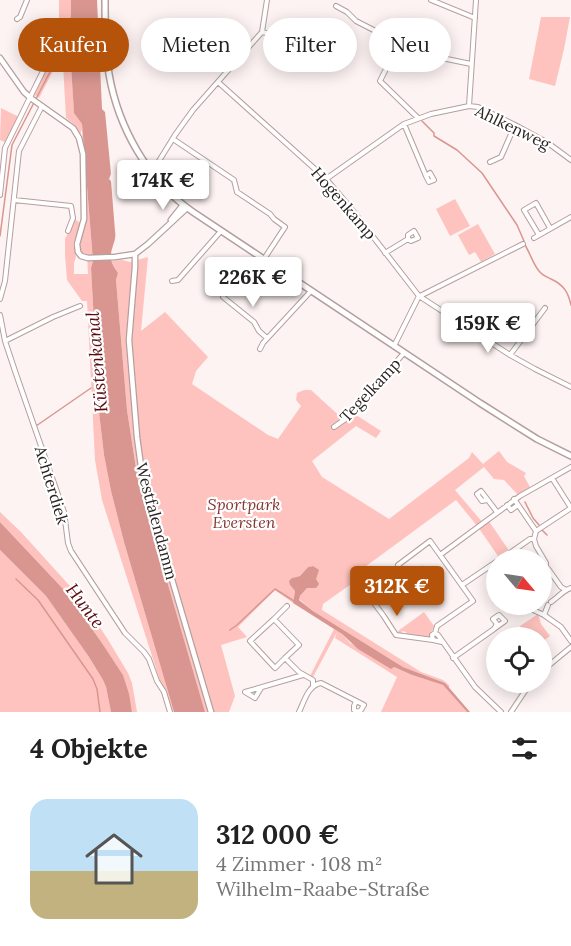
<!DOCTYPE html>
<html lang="de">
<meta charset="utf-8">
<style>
:root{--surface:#fff;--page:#f6f6f6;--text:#222;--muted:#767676;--accent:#b45309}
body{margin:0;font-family:Lora,serif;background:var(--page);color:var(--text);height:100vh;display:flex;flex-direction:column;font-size:22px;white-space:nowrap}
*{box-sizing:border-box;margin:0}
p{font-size:20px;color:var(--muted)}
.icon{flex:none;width:33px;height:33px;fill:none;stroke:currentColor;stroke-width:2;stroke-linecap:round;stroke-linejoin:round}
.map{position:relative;height:712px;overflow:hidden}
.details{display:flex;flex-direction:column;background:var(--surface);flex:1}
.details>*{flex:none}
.top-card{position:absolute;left:18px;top:18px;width:536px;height:54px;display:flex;gap:12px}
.needle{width:39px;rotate:119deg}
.tools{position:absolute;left:486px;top:549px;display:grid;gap:12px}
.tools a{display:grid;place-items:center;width:66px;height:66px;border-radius:50%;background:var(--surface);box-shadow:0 3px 15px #0003;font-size:30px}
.price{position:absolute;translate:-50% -51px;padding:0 14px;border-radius:6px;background:#fff;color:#222;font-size:20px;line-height:39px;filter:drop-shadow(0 2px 3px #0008)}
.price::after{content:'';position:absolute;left:50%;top:36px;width:18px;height:14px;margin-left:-9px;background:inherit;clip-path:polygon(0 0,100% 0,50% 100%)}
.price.active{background:var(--accent);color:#fff}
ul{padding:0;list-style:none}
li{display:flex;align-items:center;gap:18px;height:150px;padding:0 30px}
li span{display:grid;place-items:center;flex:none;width:168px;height:120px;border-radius:18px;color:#555}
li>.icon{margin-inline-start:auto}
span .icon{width:72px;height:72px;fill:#fffc;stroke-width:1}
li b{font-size:26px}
h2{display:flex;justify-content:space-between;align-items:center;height:72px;padding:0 30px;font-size:26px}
.chip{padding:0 21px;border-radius:27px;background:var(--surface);box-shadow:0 3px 15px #0003;font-size:21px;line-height:54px}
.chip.active{background:var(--accent);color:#fff}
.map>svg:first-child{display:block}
.green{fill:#fec3be}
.water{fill:#d99690}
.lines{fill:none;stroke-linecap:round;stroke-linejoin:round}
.stream{stroke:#d99690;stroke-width:1.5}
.minor-casing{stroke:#b59f9d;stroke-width:6}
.tertiary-casing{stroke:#b59f9d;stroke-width:7}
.primary-casing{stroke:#b59f9d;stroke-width:8}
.minor{stroke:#fff;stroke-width:4}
.tertiary{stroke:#fff;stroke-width:4.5}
.primary{stroke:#fff;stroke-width:5}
.labels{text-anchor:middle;stroke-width:4.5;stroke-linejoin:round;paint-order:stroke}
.street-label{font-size:16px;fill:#2b2322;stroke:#fff}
.park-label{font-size:16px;font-style:italic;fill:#853532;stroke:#fff}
.water-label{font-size:18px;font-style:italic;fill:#5c0c10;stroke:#fff}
</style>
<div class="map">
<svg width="571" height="712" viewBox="0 0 571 712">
<rect width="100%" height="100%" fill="#fdf3f2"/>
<path class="green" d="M59,0H71V65L74,112L82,124L93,261L91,268L99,412L104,455L111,491L124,542L174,712H170L102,500L95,460L87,301H82L67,280L65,255V239L75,219L80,223L73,244L76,257L74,263V274H88L87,255L81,252L80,246L86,219L82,129L80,135L75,125L66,118L62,46L54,69L39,98L33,94L48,66L59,33Z
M541,17H570L564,49L555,86L529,79Z
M1,108L19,117L5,142L0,140Z
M455,199L470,226L450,236L436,209Z
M478,224L495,254L481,262L475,252L469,255L458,235Z
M148,257L141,331L165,312L208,357L196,371L192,384L268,435L278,439L301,406L296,400L297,393L304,390H311L345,421L356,411L358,412L356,415L381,431L376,438L356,426L312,461L322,477L389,519L469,458L472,452L483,464L499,451L507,462L526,473L524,476L531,489L519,496L504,480L494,479L484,467L455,490L483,523L488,520L510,552L516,548L524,559H509L506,555L500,559L478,527L456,500L354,575L364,590L362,591L354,582L323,604L322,610L421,672L443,680L450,686L448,688L445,683L403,667L313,611L299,599L300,596L307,588H316V579L313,566L308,567L300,576L292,578L290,585L295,591L293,603L275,590L238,627L247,637L221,645L235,696L229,712H205L138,481L127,410L116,280L118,273L111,261L122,260L130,262Z
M0,512L21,532L78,595L107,638L128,673L132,683L137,712H132L123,675L102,643L65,591L0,522Z
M0,550L46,596L89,657L103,680L106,687L111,712H0Z
M424,612L434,626L430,636L428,638L406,635V632L402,631V634H399L398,631Z
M538,614L541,624L550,636L542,642V638L526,637L525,636L526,635L520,626Z
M334,629L342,634L350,643L394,667L412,675L443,685L467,712H381L397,677L335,638L337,632L313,677L310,676Z"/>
<path class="water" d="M71,0H97L102,109L105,112L111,174L109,179L111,181L115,231C117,241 110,248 111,258C111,263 115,268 118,273L116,280L127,410L138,481L205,712H174L124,542L111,491L104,455L99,412L91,268L93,261L82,124L74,113L71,65Z
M0,522L65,591L102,643L123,675L129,694L132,712H111L106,687L103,680L89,657L46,596L0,550Z
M313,566L319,570L316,579L319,584L316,588H307L300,596L299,600L313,611L403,667L445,683L470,712H467L443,685L412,675L394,667L391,669L358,649L342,634L293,603L295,591L290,585L289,581L292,578L300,576L308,567Z"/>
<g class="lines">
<path class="stream" d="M69,23L71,18
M422,121L434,133V136L457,150L482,173L517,225L524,241
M0,236L12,145L52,68L63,33
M525,245C530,253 533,264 539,271C542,275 547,277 551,279C564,285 568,292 571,305
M36,426L91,388
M525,502L533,518L539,525
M542,530L547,535
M16,579L38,600L93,679L97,689L100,712
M230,630L237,625L275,589L294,601"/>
<g class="minor-casing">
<path id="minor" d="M431,0L475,18
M336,6L347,12L356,21L399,43L442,58L471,64
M17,19L20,17L27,0
M262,32L279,36L316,69L318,68L330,56L332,52L323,44L319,45L306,60
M399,43L380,81L418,118
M218,82L326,179L350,207L419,296L394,346
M469,106L476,0
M404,124L426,176L430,173L434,180L429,182L426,176
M173,139L234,180L237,192L270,214L274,219L285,227L264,259
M490,162L501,157L515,125
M151,171L154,169L175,135L193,110L262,32L267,0
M326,179L404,124L431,114L469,106L478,107L515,125L548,143L571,160
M0,195L5,148L48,61L56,37L54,28
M14,200L71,206L73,218L68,231
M539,235L524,210L536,203L550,228
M534,238L571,217
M385,253L408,239L411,241L418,238L414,231L408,235V239
M172,281L178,280L221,231
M419,296L510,355L535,369L571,387
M420,296L523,244
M223,297L254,322L259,331L267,338
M0,299L5,281L19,151L42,106
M0,315L5,341L16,374L64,512L68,543L71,551L125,633L144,652L149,659L157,681L164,692L170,712
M5,341L53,317L80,306
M260,349L263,343L311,291
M510,355L545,308
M334,427L347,418L404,353
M552,478L571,508
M514,499L536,531
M487,500L482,501L477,494L481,491L497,512
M507,505L511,510L518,505
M534,539L536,546L546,563V566L561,587L566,590
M510,553L530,539H534L536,531L571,508
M440,555L520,496L571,467
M500,560V559
M422,569L407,580L398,565L430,541L473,601L437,626L435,633
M462,585L496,562
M364,590L383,615L396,635L433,640
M551,602C558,597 564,590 571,588
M375,603L407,580
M548,605L544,615L561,627L571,641
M531,609L544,615
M499,615L505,621L494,629L497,624L493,619Z
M274,619L287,606
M442,642L433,640L432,635L435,633L438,635L475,687L501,712
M285,658L275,668L250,641L274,619L299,645L285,658L299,672L313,680V685
M453,658L494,629
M542,671L571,647
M261,688L255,698L245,692L303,675
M299,712C304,702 308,685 321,683L364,705L361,710L358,712L354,710V706L356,701
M511,712L531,682"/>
</g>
<g class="tertiary-casing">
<path id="tertiary" d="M0,58L24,92L32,99L73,128L79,138L83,154L84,219L77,244L78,252L81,256L88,258L115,257L135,254L148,244L187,208
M171,220L183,205
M135,254V267L129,340L137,437L143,481L211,712"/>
</g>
<g class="primary-casing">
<path id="primary" d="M105,0C105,24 105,49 109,74C118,127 148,181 193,212L480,403L537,439L571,456"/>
</g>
<use href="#minor" class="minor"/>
<use href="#tertiary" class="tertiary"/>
<use href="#primary" class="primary"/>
</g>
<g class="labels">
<g class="street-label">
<text transform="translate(513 127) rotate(26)" y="6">Ahlkenweg</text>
<text transform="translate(344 203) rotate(49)" y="6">Hogenkamp</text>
<text transform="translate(370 390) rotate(-47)" y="6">Tegelkamp</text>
<text transform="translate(52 485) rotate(73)" y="6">Achterdiek</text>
<text transform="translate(157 521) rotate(75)" y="6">Westfalendamm</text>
</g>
<g class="park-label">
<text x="244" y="510">Sportpark<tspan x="244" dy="18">Eversten</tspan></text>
</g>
<g class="water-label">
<text transform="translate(97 362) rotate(-95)" y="6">Küstenkanal</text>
<text transform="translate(85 606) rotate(53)" y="6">Hunte</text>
</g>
</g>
</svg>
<div class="tools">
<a><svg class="needle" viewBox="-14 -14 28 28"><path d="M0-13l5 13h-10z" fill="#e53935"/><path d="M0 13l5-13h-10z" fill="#767676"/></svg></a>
<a><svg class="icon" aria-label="locate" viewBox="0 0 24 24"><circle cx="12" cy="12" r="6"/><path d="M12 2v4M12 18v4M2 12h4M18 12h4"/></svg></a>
</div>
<b class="price" style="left:163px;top:211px">174K €</b>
<b class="price" style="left:253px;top:308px">226K €</b>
<b class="price" style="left:488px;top:354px">159K €</b>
<b class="price active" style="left:397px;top:617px">312K €</b>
<div class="top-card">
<a class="chip active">Kaufen</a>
<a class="chip">Mieten</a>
<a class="chip">Filter</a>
<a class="chip">Neu</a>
</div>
</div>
<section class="details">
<h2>4 Objekte<svg class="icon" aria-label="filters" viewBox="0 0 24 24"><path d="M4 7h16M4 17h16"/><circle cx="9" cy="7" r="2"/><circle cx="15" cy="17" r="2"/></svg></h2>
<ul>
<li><span style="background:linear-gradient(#bfe0f5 60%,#c2b280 0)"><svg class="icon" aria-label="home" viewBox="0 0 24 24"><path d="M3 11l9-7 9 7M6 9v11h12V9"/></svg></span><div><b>312 000 €</b><p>4 Zimmer · 108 m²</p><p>Wilhelm-Raabe-Straße</p></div></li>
</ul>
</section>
